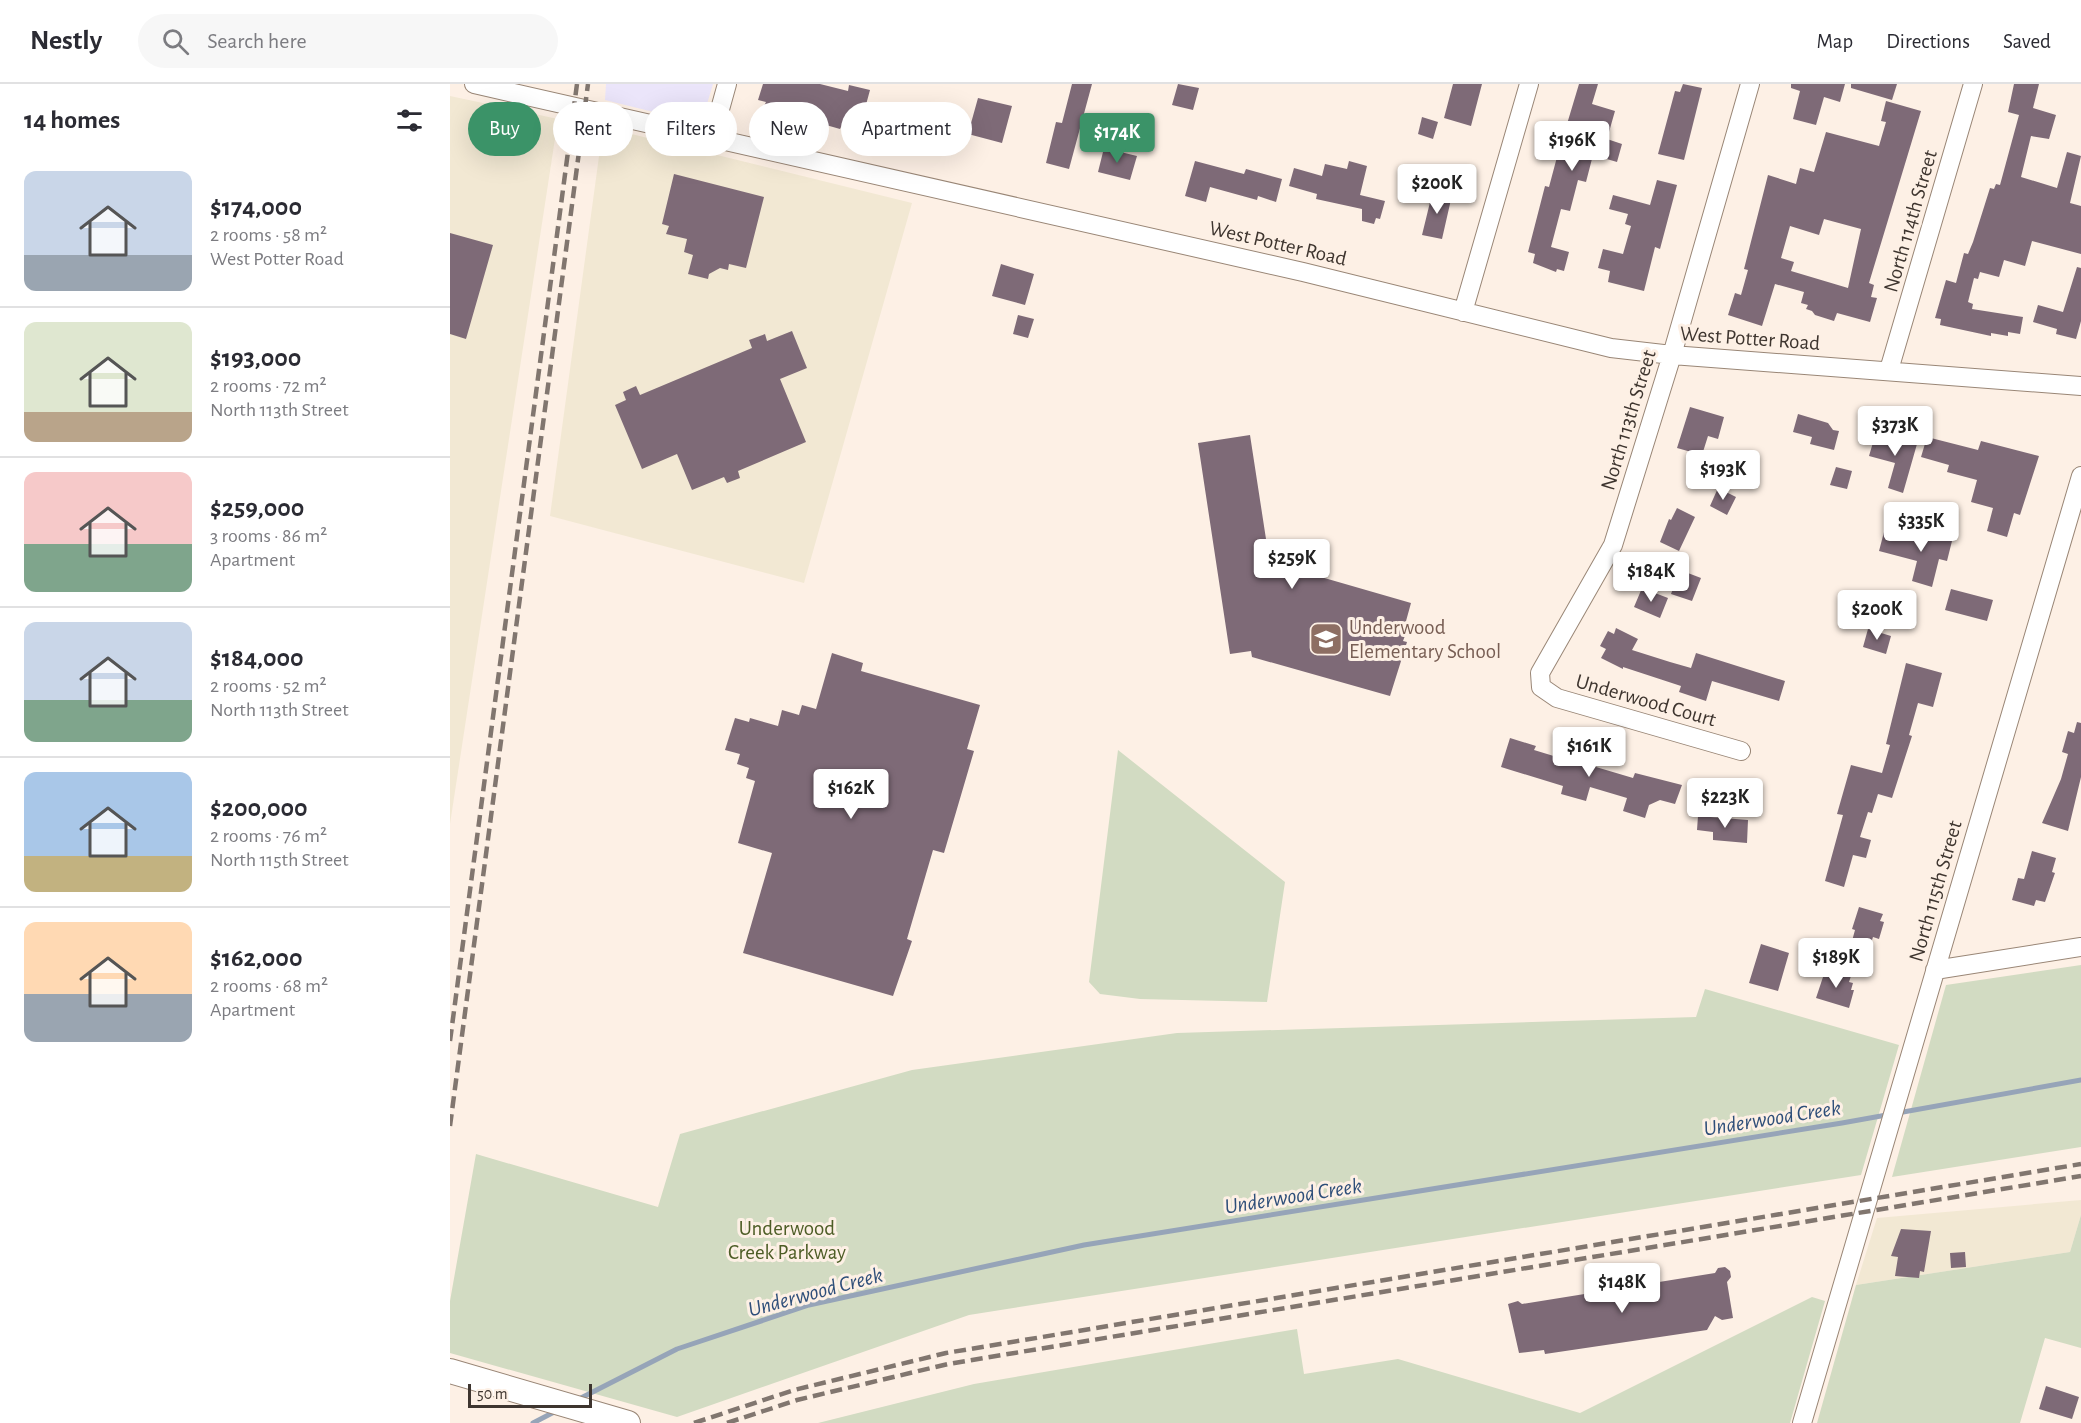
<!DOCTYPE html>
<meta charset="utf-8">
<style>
:root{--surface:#fff;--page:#f7f7f7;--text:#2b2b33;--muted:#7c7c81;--line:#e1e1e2;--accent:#3b9368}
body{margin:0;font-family:"Alegreya Sans",sans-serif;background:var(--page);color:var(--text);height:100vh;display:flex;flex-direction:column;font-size:22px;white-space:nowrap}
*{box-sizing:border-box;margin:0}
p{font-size:20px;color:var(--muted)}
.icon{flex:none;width:33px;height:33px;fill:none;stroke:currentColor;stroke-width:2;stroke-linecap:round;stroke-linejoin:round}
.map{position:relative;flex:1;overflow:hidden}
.panel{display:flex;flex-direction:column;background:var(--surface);width:450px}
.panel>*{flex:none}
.guide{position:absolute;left:18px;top:18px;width:570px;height:54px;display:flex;gap:12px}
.scale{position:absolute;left:18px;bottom:15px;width:124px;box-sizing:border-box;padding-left:6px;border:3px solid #3e352f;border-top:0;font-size:16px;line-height:21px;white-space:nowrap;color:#3e352f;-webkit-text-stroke:4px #fdf0e5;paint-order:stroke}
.price{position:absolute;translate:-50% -51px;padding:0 14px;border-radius:6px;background:#fff;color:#222;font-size:20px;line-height:39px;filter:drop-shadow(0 2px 3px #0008)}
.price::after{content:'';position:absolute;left:50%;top:36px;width:18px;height:14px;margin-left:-9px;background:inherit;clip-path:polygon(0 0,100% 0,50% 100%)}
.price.current{background:var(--accent);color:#fff}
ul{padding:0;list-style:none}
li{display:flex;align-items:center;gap:18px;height:150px;padding:0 24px}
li+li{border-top:2px solid var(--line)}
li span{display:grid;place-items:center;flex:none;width:168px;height:120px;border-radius:12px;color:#555}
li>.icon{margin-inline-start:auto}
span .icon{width:72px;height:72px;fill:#fffc;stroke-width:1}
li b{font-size:26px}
h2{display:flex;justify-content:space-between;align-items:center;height:72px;padding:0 24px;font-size:26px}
.chip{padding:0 21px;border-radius:27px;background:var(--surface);box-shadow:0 6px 24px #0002;font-size:21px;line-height:54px}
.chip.current{background:var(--accent);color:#fff}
header{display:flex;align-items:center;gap:36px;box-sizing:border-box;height:84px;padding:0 30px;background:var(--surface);border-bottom:2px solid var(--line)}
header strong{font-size:28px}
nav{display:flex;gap:33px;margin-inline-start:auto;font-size:21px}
.search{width:420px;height:54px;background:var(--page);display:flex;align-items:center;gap:15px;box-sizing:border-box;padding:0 21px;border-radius:33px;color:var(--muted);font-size:22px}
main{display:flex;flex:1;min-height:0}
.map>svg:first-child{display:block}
.commercial{fill:#f2e8d3}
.industrial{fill:#ebe5fa}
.green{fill:#d2dbc2}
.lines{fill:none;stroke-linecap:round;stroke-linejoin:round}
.stream{stroke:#96a4b8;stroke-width:5}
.building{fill:#7e6a77;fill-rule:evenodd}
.minor-casing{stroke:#998676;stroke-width:20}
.tertiary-casing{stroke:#998676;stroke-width:26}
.minor{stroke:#fff;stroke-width:18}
.tertiary{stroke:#fff;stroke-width:24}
.rail{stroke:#81766f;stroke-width:4.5;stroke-dasharray:12 6;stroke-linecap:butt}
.labels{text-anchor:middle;stroke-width:6;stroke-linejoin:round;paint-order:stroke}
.street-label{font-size:21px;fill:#3e352f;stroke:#fdf0e5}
.education-label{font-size:21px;fill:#785e54;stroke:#fdf0e5;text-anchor:start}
.park-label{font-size:21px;fill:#4d5d26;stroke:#fdf0e5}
.water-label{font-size:22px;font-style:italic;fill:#2e4e79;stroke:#fdf0e5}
</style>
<header>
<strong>Nestly</strong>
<div class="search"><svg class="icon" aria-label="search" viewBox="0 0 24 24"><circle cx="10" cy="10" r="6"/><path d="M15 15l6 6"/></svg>Search here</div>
<nav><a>Map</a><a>Directions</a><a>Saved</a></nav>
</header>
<main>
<section class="panel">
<h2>14 homes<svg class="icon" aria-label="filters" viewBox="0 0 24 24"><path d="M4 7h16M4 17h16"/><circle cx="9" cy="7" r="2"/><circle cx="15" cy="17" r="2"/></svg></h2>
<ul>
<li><span style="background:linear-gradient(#c9d6e8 70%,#9aa5b1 0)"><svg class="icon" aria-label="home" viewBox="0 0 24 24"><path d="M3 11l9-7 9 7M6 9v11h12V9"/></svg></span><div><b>$174,000</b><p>2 rooms · 58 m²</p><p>West Potter Road</p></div></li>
<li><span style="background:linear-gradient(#dfe7d0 75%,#b9a48a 0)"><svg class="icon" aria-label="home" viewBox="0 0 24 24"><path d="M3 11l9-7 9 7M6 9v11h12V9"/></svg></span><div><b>$193,000</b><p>2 rooms · 72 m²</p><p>North 113th Street</p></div></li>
<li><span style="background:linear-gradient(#f6c9c9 60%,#7fa58c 0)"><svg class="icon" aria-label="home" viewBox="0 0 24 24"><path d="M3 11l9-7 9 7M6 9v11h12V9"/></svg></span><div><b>$259,000</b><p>3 rooms · 86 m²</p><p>Apartment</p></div></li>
<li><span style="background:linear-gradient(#c9d6e8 65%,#7fa58c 0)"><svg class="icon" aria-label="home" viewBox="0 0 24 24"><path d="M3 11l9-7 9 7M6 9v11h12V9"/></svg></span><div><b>$184,000</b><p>2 rooms · 52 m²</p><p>North 113th Street</p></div></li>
<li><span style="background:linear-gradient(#a9c7e8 70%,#c2b280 0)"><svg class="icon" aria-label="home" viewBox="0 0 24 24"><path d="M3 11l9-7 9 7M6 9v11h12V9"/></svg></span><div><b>$200,000</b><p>2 rooms · 76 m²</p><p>North 115th Street</p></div></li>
<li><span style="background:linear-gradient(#ffd9b3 60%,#9aa5b1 0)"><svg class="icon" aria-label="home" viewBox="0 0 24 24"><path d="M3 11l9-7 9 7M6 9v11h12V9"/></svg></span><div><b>$162,000</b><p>2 rooms · 68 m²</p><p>Apartment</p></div></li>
</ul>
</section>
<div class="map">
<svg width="1631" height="1339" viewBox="0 0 1631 1339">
<rect width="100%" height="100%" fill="#fdf0e5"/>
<path class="commercial" d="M0,12L108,35L0,740Z
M153,43L462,119L354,499L100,432Z
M1631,1116V1131L1620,1168L1406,1201L1427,1134Z"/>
<path class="industrial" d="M156,0H263L257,20L249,34L236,36L155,16Z"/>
<path class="green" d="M668,666L835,798L817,918L690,915L650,910L639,898Z
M1631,881V1063L1442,1093L1496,901Z
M1255,905L1449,961L1411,1091L519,1231L227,1333L0,1269V1217L26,1070L208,1123L230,1050L462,986L727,949L1246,933Z
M1631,1131V1264L1595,1254L1570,1339H1367L1406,1201L1620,1168Z
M1362,1213L1375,1217L1340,1339H368L524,1300L847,1245L854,1290L948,1275L1130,1329Z"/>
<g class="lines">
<path class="stream" d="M127,1316L227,1265L359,1221L634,1161L1392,1039L1631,996
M83,1339L108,1326"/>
</g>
<path class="building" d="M313,0H370L398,7L399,1L420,6L410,43L392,41L390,45L355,35L356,31L314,22L316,18L308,16Z
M622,0H642L619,85L596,79L606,38L612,39Z
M728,0L749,4L743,26L722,21Z
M1003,0H1032L1021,42L994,34Z
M1129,0H1148L1142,20L1165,27L1157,55L1172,60L1167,78L1143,71L1136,98L1128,96L1120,127L1111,125L1101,163L1119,168L1114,187L1107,185L1106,188L1083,179L1085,170L1078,168L1095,102L1099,103L1107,73L1112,74L1120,41L1117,40Z
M1233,0L1252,4L1234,76L1208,70L1225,7L1230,8Z
M1341,0H1395L1390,18L1374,13L1366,41L1343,35L1350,7L1341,4Z
M1401,0H1447L1442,16L1401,4Z
M1564,0H1589L1583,24L1606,31L1599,55L1581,52L1571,93L1607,104L1617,68L1631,72L1620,119L1631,122V170L1582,157L1575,182L1554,176L1549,193L1530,188L1528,195L1524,194L1518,218L1523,220L1522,225L1573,233L1570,250L1558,248V252L1541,249V252L1490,241L1491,235L1485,234L1496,196L1506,199L1514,169L1518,170L1523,158L1540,104L1544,105L1546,100L1550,101L1569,31L1558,28Z
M528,14L562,22L552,59L518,50Z
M1436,17L1471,27L1419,199L1424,201L1421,213L1427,214L1420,238L1387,229L1384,237L1365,231L1362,227L1356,225L1358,221L1351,219L1354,208L1325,200L1312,242L1278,231L1285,209L1291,211L1298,186L1294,185L1318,91L1346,100L1350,84L1364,88L1376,48L1429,62L1436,38L1431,37ZM1374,135L1411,145L1398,204L1341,187L1344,178L1331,174L1340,142L1369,151Z
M972,33L988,38L983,55L968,50Z
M654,64L687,72L680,96L648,88Z
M745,77L794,90L796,85L832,95L826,118L808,112L807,116L760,103L756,118L735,112Z
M899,77L917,82L910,111L935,117L930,135L926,134L924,140L912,137V125L866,115L867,110L839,102L844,84L872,92L875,80L897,85Z
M224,90L314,113L296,184L279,180L278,186L270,184L259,190L258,195L238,190L243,171L234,168L237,155L216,150L219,142L212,140Z
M1207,96L1227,101L1210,165L1205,163L1194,207L1158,198L1160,187L1148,184L1153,165L1173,170L1181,142L1175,140L1178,130L1159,125L1163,111L1200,121Z
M983,106L1002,111L992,155L972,151Z
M0,149L43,161L16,255L0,250Z
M551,180L584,190L575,221L542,212Z
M1627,183L1631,184V237L1626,255L1606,250L1607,245L1583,238L1588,221L1613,228Z
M568,231L584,235L578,254L563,250Z
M342,247L357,284L330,295L356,358L288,387L290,394L277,399L274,393L242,406L227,370L192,385L165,321L176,316L173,308L186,302L190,311L302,264L299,256L315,250L317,257Z
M1240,323L1274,333L1268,355L1258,352L1252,371L1227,364Z
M1348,330L1378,339L1383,346L1389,347L1384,366L1360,360L1362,353L1343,348Z
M1427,345L1467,360L1453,409L1438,404L1445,379L1419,372Z
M800,351L818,468L867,482L864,491L961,519L953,548L956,549L953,557L957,558L940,612L802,573L801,567L780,570L748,359Z
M1477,353L1528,366L1531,357L1589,372L1570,431L1564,429L1557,453L1537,447L1543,424L1521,418L1527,396L1497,388L1499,381L1471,373Z
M1386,383L1402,387L1397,405L1380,401Z
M1268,404L1286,413L1277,431L1260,422Z
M1227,424L1245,433L1229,467L1210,458L1219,435L1221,436Z
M1483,444L1504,449L1497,477L1489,475L1482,503L1462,497L1467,477L1429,467L1434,448L1468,458L1470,452L1480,455Z
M1230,486L1251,494L1242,517L1221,510Z
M1192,504L1218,514L1210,534L1184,523Z
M1501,505L1543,516L1537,537L1495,526Z
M1166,544L1188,555L1182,566L1220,578L1241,584L1246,569L1335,597L1329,617L1262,597L1256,617L1229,608L1231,602L1173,583V585L1151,574L1156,565L1150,562L1158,547L1164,550Z
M1418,545L1441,552L1436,570L1413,563Z
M382,569L413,579L411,587L530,621L517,665L524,667L494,769L483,766L457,855L462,857L443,912L293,869L322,769L288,759L305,697L296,694L299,684L287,680L290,670L275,666L285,634L299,638L300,634L328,642L332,626L349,631L352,621L366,625Z
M1456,579L1492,589L1483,623L1468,619L1459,651L1462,652L1442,714L1428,710L1422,729L1418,728L1410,753L1421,756L1416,774L1403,771L1394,803L1375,797L1393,731L1387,730L1401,681L1432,689L1440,661L1436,660Z
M1627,638L1631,639V693L1618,747L1592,739L1611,695L1618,670L1612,668L1618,647L1624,649Z
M1060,654L1086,662L1084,666L1120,677L1123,668L1148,675L1146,683L1183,694L1185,689L1232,701L1225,720L1210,716L1199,721L1195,734L1173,727L1177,714L1140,703L1136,717L1111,710L1113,702L1051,683Z
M1248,732L1298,736L1297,759L1263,756V748L1247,746Z
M1582,767L1606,774L1602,788L1605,789L1595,818L1586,816L1584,822L1562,816L1568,794L1574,795Z
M1409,823L1433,830L1430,837L1434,838L1429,855L1423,853L1420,862L1402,857L1405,846L1402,845Z
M1311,860L1339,869L1328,907L1299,899Z
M1375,887L1382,889L1383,887L1401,892L1399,898L1403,899L1401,906H1404L1399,924L1366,914Z
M1451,1145L1481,1147L1474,1188L1470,1187L1469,1194L1445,1192L1448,1173L1441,1172Z
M1515,1168L1516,1183L1501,1184L1500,1169Z
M1275,1183L1280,1187L1281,1193L1277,1198L1283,1234L1272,1236L1265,1232L1257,1246L1095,1270L1094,1266L1069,1269L1058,1220L1068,1217L1072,1220L1265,1189L1268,1184Z
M1596,1302L1629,1313L1622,1335L1589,1325Z"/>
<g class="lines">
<g class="minor-casing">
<path id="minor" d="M24,0L853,188L1161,264L1222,271L1631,302
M262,54L277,0
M1013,228L1079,0
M1439,286L1523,0
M1291,667L1107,614L1091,603L1090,589L1163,461L1222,271L1300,0
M1485,886L1631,863
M1352,1339L1631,392"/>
</g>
<g class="tertiary-casing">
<path id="tertiary" d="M0,1287L178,1339"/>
</g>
<use href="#minor" class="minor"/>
<use href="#tertiary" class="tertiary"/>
<path class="rail" d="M0,957L127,0
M0,1042L138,0
M244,1339L344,1306L496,1269L1631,1080
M277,1339L347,1316L498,1280L1631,1092"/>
</g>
<defs>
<g id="school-square" transform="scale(1.725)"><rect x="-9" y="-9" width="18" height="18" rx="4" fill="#8d6e63" stroke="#fdf0e5"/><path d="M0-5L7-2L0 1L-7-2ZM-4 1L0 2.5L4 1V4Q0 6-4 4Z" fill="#fff"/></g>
</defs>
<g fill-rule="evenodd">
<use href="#school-square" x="876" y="555"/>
</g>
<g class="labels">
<g class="street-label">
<text transform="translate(1460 137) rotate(-74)" y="7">North 114th Street</text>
<text transform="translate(828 159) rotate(13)" y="7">West Potter Road</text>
<text transform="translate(1300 254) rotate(4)" y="7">West Potter Road</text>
<text transform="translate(1178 336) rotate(-73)" y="7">North 113th Street</text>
<text transform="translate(1196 616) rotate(16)" y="7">Underwood Court</text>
<text transform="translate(1485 807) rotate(-74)" y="7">North 115th Street</text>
</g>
<g class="education-label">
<text x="899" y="550">Underwood<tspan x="899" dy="24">Elementary School</tspan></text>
</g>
<g class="park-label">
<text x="337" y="1151">Underwood<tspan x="337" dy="24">Creek Parkway</tspan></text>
</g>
<g class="water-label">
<text transform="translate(1322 1033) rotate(-9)" y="8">Underwood Creek</text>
<text transform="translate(843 1111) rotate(-9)" y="8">Underwood Creek</text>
<text transform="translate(365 1207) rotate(-15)" y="8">Underwood Creek</text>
</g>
</g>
</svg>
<div class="scale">50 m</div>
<b class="price current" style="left:667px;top:80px">$174K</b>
<b class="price" style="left:1122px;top:88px">$196K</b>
<b class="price" style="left:987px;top:131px">$200K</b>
<b class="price" style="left:1445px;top:373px">$373K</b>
<b class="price" style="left:1273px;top:417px">$193K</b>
<b class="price" style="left:1471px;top:469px">$335K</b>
<b class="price" style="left:842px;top:506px">$259K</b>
<b class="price" style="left:1201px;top:519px">$184K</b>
<b class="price" style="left:1427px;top:557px">$200K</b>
<b class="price" style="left:1139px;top:694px">$161K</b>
<b class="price" style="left:401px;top:736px">$162K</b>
<b class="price" style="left:1275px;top:745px">$223K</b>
<b class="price" style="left:1386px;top:905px">$189K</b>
<b class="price" style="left:1172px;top:1230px">$148K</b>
<div class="guide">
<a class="chip current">Buy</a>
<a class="chip">Rent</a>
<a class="chip">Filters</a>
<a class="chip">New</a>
<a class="chip">Apartment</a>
</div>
</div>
</main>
